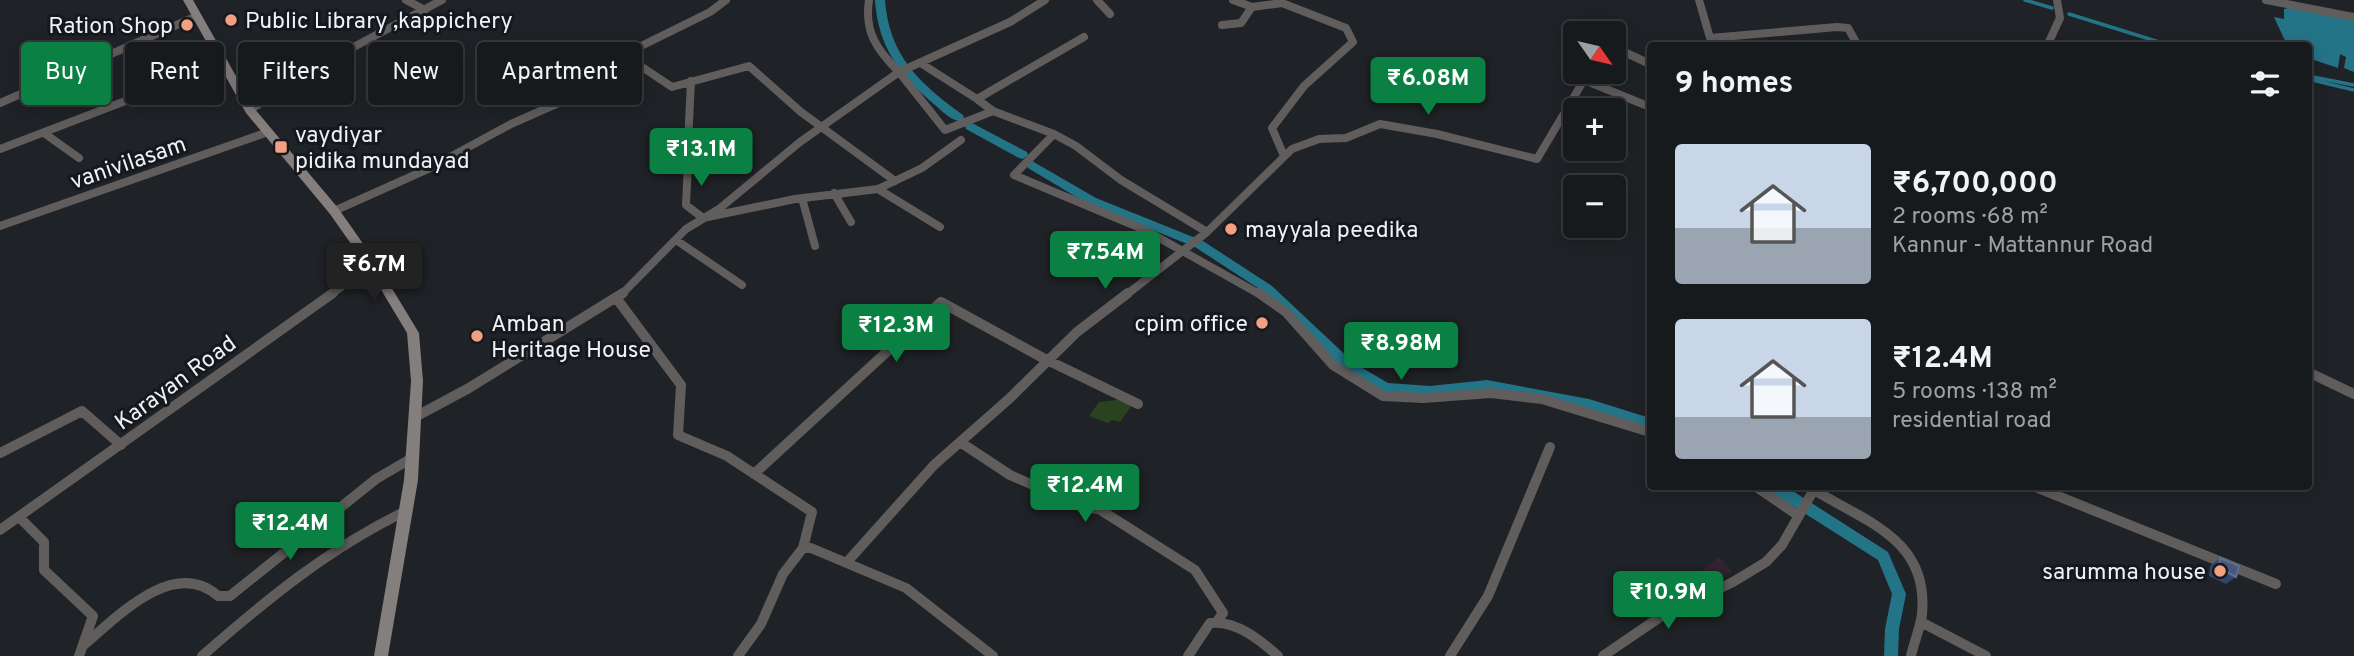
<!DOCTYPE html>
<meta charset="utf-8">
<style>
:root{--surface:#171a1c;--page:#202325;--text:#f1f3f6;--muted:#9ea1a3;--line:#36383b;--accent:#0b8043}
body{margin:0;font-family:Overpass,sans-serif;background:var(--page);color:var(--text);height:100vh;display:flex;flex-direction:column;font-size:26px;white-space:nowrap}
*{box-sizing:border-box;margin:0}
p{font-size:23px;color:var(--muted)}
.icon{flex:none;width:38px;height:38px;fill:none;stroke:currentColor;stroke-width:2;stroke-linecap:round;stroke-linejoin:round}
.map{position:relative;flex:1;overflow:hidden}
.side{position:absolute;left:1647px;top:42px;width:665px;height:448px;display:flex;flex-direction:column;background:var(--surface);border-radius:7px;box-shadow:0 4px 18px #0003,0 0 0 2px var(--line)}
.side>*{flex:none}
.hud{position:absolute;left:21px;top:42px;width:665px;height:63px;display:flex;gap:14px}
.needle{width:46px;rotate:124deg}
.fabs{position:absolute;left:1563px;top:21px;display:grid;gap:14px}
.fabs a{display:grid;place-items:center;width:63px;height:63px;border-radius:7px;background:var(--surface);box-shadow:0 4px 18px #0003,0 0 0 2px var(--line);font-size:35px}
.price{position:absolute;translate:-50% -60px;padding:0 16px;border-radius:7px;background:var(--accent);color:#fff;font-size:23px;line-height:46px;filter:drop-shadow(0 2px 4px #0008)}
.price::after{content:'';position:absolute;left:50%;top:42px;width:21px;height:16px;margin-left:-10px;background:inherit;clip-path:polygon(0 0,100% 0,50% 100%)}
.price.active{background:#222;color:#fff}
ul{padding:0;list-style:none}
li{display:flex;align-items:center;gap:21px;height:175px;padding:0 28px}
li span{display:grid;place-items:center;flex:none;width:196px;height:140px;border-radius:7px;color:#555}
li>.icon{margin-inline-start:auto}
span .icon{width:84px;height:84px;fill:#fffc;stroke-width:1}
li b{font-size:30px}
h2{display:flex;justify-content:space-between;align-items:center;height:84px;padding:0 28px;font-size:30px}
.pill{padding:0 24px;border-radius:7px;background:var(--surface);box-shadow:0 4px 18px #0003,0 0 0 2px var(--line);font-size:24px;line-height:63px}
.pill.active{background:var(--accent);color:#fff}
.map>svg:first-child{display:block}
.medical{fill:#32232f}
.green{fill:#29431f}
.water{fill:#247488}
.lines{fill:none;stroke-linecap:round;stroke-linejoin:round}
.stream{stroke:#247488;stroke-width:3.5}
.canal{fill:#247488;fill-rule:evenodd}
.minor-far1{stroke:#605d5c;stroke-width:8}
.minor{stroke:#605d5c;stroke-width:10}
.secondary{fill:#847e7d;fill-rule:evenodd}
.wall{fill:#30466e}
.building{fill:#45587d;stroke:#607090;stroke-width:2}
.poi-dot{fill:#f2a081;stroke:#15181d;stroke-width:2.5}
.labels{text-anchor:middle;stroke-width:6;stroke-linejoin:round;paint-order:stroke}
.poi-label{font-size:23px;fill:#eff1f5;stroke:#15181d;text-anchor:start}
.street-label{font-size:23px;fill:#eff1f5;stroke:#15181d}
</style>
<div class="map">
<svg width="2354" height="656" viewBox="0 0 2354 656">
<rect width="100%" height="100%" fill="#1f2226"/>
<path class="medical" d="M1719,557L1732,571L1723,579L1718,575L1707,584L1696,575Z"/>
<path class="green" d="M1126,399L1132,405L1120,422L1112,420L1108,423L1089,416L1099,402Z"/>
<path class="water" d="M2293,7L2354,17V72L2344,68L2346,57L2340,54L2338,68L2308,58V46L2287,45L2274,17L2284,19V9Z"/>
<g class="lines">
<path class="stream" d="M2025,0L2052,8
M2069,14L2172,46
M2308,76L2354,85
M2308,79L2354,90"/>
<path class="canal" d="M875,0H885C889,56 920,84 963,115L964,118L963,121C952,122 943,112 935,105C900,76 878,47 875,0Z
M970,122L1027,152L1028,155L1023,159L1019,158L966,129L965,126Z
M1032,161L1096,198L1203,241L1272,286L1354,363L1388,383L1430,386L1487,380L1589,399L1650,418V428L1589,409L1487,390L1430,396L1382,392L1346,371L1264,292L1195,247L1088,204L1028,168L1027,165Z
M1767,486H1785L1888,552L1906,594L1899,629L1898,656H1884L1885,629L1892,594L1878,560L1768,490Z"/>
<path class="minor-far1" d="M406,0L425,10
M1045,0L1010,22L899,72L945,130L993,111L1054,134L1014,175L1145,230L1261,295
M1097,0L1110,14
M1699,0L1710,38
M2266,0L2354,17
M1252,7L1282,3L1346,28L1353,42L1304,86L1272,128L1284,156
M1222,25L1241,23L1252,7L1233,0
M1710,38L1837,27L1848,28L1858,46
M2047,46L2060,18L2057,0
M1622,51L1650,64
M922,64L977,99
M639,65L672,87L749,66L801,112L895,181
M0,103L197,16
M250,110L318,66L442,0
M993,111L977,99L1084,37
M44,133L79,158
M1054,134L1076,146L1121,180L1207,232
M688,143L691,81
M0,149L222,64
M688,162L686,205L703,218L795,199L878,189L922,168L961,140
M878,189L940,227
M834,193L851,222
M802,198L815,246
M334,211L428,169L511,124L631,71L639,65L629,52L710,12L726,0
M0,226L268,132
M676,240L742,285
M330,295L372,265
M621,295L686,229L719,209L800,142L899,72C877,50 864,32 869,0
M1126,295L1207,232L1292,149L1319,139L1346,138L1380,124L1437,134L1537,159L1584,80L1650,107"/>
<path class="minor" d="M1259,293L1286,312L1333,365L1383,396L1423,398L1491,393L1542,399L1650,432
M617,299L681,385L678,435L727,456L812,512L803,548
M2308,372L2354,394
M415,417L469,388L623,293
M960,442L1010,475L1086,508L1099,509L1195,570L1223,613L1218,620
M0,453L82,411L121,445
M754,474L941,302L1043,358L1138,404
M1755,486L1799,516
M2033,486L2276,584
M1814,490C1867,522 1929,540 1922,614C1920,629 1914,642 1911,656
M19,517L44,542V570L93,616L79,656
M0,530L333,293
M848,561L934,465L1010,398L1077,332L1128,293
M1921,622L1986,656
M84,645C118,616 174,557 218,596H230L376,479L412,458
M202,656C266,600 329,548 406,511
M738,656L761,624L783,574L803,548H811L906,588L993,656
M1188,656L1210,623C1236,620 1260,640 1278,656
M1450,656L1488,596L1550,447
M1603,656L1663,615L1733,582L1766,562L1782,545L1816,486"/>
<path class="secondary" d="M183,0H193L254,108L338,208L376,262L419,333L423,381L418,480L388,656H374L404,480L411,381L407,333L368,268L330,214L246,113Z"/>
</g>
<path class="wall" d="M2220,558L2236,577L2226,584L2209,576L2210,566Z"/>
<path class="building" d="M2220,558L2239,566L2236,577L2219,568Z"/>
<g class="poi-dot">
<circle cx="231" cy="20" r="7"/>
<circle cx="187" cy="25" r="7"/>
<rect x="274" y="140" width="14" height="14" rx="3.5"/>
<circle cx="1231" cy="229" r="7"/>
<circle cx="1262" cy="323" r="7"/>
<circle cx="477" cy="336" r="7"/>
<circle cx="2220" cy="571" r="7"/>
</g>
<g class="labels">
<g class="poi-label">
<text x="245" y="28">Public Library ,kappichery</text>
<text x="173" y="33" text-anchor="end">Ration Shop</text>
<text x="295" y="142">vaydiyar<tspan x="295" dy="26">pidika mundayad</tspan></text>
<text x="1245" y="237">mayyala peedika</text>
<text x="491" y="331">Amban<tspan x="491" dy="26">Heritage House</tspan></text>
<text x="1248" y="331" text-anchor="end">cpim office</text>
<text x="2206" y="579" text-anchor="end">sarumma house</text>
</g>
<g class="street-label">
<text transform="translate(128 162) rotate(-19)" y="8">vanivilasam</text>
<text transform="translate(175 382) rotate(-36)" y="8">Karayan Road</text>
</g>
</g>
</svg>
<div class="fabs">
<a><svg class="needle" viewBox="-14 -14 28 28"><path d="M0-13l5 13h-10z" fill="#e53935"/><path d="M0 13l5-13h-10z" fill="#9ea1a3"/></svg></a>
<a>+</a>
<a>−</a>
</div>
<b class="price" style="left:1428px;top:117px">₹6.08M</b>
<b class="price" style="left:701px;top:188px">₹13.1M</b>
<b class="price" style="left:1105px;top:291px">₹7.54M</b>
<b class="price active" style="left:374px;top:303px">₹6.7M</b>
<b class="price" style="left:896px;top:364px">₹12.3M</b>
<b class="price" style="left:1401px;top:382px">₹8.98M</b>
<b class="price" style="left:1085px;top:524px">₹12.4M</b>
<b class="price" style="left:290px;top:562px">₹12.4M</b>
<b class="price" style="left:1668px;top:631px">₹10.9M</b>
<div class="hud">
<a class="pill active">Buy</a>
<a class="pill">Rent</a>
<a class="pill">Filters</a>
<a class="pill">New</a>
<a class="pill">Apartment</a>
</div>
<section class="side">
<h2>9 homes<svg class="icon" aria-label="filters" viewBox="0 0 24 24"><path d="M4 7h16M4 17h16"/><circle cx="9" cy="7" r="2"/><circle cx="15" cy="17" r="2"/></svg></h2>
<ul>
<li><span style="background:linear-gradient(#c9d6e8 60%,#9aa5b1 0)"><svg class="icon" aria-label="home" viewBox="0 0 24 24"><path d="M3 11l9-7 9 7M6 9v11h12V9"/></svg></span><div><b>₹6,700,000</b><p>2 rooms · 68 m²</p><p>Kannur - Mattannur Road</p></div></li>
<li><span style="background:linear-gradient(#c9d6e8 70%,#9aa5b1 0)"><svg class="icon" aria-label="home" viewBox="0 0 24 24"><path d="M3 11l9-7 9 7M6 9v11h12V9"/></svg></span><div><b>₹12.4M</b><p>5 rooms · 138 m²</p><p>residential road</p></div></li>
</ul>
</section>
</div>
